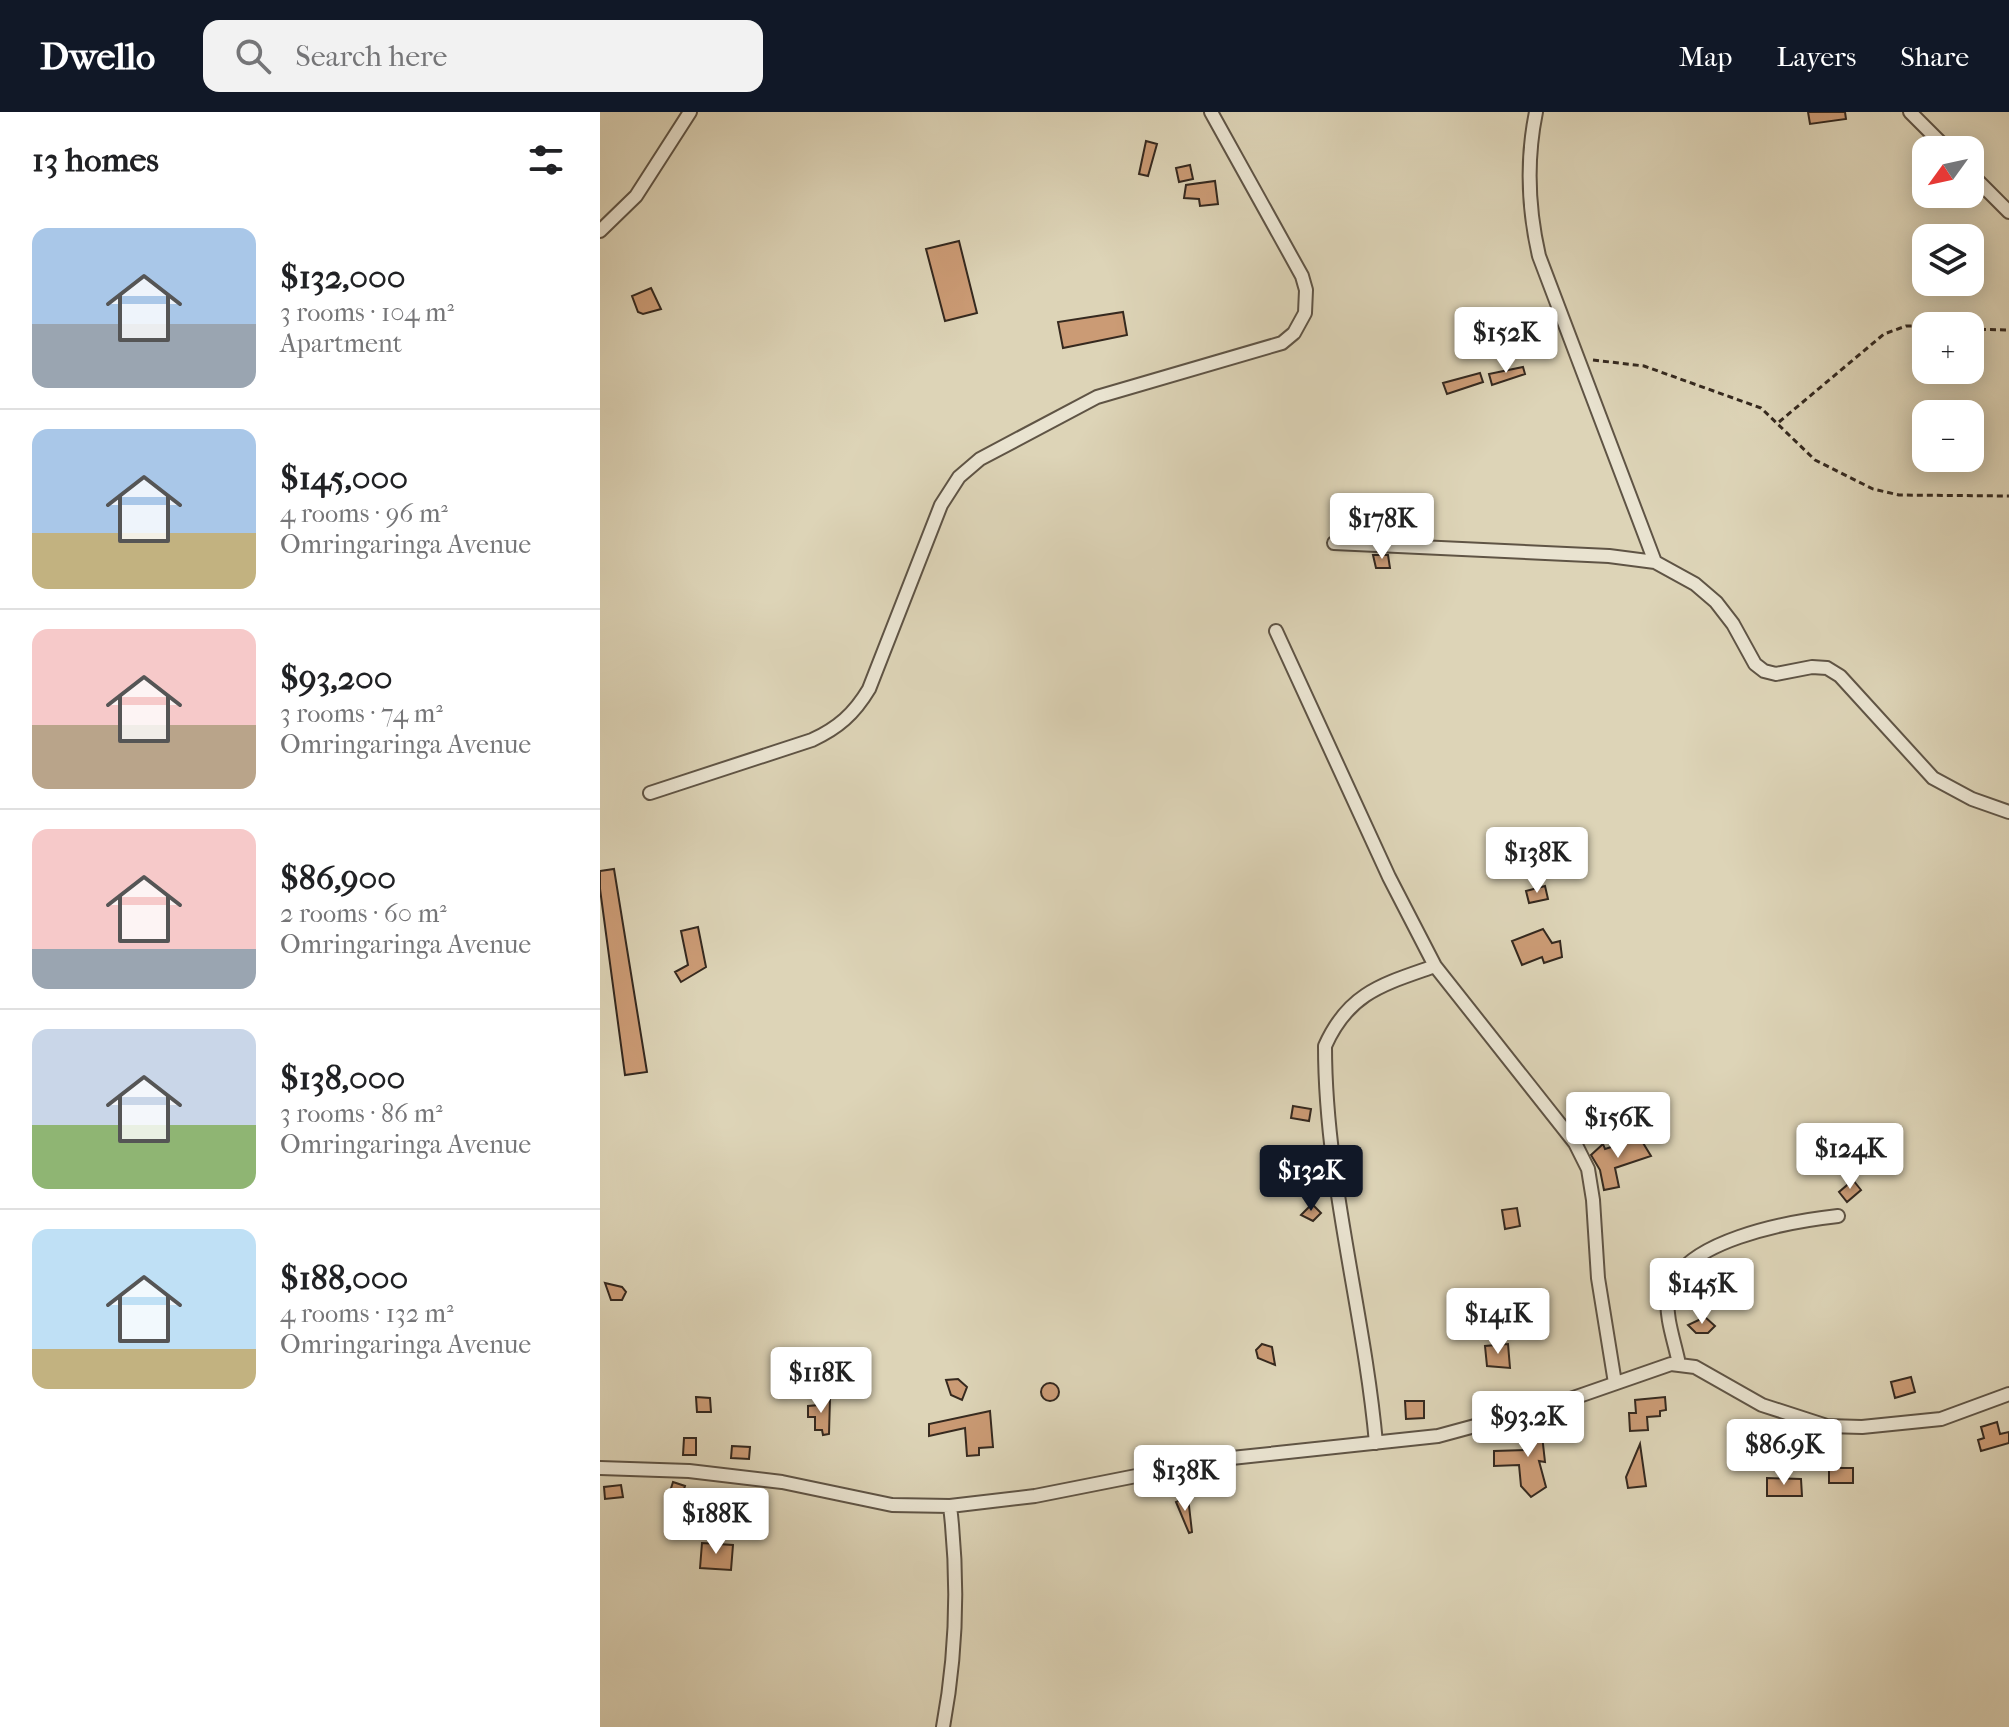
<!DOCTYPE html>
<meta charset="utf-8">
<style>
:root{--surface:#fff;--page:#f2f2f2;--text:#202124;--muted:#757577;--line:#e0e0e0;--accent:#111827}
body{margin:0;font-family:"IM FELL French Canon",serif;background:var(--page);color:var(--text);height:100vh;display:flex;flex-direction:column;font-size:30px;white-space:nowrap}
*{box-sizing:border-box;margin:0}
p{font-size:26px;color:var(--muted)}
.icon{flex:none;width:44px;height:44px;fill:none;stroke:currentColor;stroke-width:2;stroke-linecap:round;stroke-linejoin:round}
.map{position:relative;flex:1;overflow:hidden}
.panel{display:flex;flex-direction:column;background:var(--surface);width:600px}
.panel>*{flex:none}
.needle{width:52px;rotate:237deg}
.fabs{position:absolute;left:1312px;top:24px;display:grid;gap:16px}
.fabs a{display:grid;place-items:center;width:72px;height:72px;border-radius:16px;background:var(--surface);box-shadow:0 4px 20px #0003;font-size:40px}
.price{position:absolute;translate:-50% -68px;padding:0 18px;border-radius:8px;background:#fff;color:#222;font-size:26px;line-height:52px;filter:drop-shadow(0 2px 4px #0008)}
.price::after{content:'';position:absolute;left:50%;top:48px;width:24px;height:18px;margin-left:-12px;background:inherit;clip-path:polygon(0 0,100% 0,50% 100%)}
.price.current{background:var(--accent);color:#fff}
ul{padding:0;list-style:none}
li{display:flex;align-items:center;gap:24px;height:200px;padding:0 32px}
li+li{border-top:2px solid var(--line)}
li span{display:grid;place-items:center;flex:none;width:224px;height:160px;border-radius:16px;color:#555}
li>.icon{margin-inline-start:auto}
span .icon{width:96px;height:96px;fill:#fffc;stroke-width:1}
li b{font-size:34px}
h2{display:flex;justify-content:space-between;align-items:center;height:96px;padding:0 32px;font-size:34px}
header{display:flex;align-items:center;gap:48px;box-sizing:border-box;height:112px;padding:0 40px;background:var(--accent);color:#fff}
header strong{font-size:38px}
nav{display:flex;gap:44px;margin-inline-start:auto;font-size:28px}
.search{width:560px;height:72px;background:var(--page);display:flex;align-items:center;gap:20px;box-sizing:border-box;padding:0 28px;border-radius:16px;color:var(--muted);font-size:30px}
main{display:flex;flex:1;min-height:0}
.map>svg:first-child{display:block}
.building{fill:#cb9b75;stroke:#35291f;stroke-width:2}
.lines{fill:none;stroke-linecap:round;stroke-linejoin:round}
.street-casing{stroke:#5f5445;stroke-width:16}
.path{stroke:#35291f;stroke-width:3;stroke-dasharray:6 4;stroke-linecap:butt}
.street{stroke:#e9e3d0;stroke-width:12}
</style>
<header>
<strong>Dwello</strong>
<div class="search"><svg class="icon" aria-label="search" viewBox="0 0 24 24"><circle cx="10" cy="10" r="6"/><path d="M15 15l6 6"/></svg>Search here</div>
<nav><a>Map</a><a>Layers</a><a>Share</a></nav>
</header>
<main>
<section class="panel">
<h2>13 homes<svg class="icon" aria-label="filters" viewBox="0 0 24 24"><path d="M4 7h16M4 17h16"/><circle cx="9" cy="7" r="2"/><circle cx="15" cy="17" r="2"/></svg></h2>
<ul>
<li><span style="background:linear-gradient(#a9c7e8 60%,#9aa5b1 0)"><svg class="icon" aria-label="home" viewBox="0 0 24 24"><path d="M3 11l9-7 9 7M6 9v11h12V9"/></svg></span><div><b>$132,000</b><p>3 rooms · 104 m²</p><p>Apartment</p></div></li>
<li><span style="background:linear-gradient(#a9c7e8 65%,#c2b280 0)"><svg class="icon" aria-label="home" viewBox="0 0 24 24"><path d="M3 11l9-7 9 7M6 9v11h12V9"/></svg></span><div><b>$145,000</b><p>4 rooms · 96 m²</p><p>Omringaringa Avenue</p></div></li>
<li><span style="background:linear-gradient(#f6c9c9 60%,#b9a48a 0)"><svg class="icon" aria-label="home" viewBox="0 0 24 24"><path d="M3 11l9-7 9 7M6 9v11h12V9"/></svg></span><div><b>$93,200</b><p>3 rooms · 74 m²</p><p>Omringaringa Avenue</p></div></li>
<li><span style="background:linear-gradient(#f6c9c9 75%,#9aa5b1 0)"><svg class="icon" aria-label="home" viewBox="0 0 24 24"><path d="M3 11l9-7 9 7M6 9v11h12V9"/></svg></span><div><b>$86,900</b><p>2 rooms · 60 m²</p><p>Omringaringa Avenue</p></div></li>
<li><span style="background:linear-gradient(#c9d6e8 60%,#8fb573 0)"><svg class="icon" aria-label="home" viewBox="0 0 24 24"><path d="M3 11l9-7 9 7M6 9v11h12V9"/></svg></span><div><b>$138,000</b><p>3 rooms · 86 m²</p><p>Omringaringa Avenue</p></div></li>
<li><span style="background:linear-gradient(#bfe0f5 75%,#c2b280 0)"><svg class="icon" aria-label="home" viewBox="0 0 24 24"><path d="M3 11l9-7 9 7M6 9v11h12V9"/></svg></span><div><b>$188,000</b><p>4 rooms · 132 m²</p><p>Omringaringa Avenue</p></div></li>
</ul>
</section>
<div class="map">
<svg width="1409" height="1615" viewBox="0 0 1409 1615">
<rect width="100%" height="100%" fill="#ddd4b7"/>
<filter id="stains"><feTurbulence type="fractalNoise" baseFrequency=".0025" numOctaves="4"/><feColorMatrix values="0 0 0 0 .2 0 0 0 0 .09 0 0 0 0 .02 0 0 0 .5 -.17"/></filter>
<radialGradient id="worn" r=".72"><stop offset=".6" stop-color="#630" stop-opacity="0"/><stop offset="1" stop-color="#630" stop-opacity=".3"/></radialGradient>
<path class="building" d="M1208,0H1245L1246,7L1210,12Z
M546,29L557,32L548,64L539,62Z
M590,53L593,67L579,70L576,56Z
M615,69L618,92L600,94L599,87L584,86L586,73Z
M359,129L377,201L345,209L326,137Z
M51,176L61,197L43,202L38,200L32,184Z
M523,200L527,223L463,236L458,210Z
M923,255L925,262L892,273L889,262Z
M880,261L883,270L847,282L843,271Z
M773,443H788L790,456H776Z
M14,757L47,960L25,963L0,777V759Z
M945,774L948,787L929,791L926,779Z
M98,815L106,855L81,870L75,860L88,853L81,819Z
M943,817L952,831L960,829L962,845L944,851L942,845L922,853L912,829Z
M693,994L711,997L709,1009L691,1006Z
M1040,1026L1051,1044L1015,1056L1019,1075L1004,1078L1000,1058L991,1043L1003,1032L1005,1037Z
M1253,1068L1261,1078L1247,1090L1239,1080Z
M712,1092L721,1101L713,1109L701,1103Z
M917,1096L920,1114L905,1117L902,1098Z
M5,1171L22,1175L26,1180L22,1188H11Z
M1105,1205L1115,1214L1108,1221H1096L1088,1213Z
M662,1232L672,1235L675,1253L658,1246L656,1238Z
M908,1232L910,1256L887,1254L885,1234Z
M1311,1265L1315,1280L1295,1286L1291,1270Z
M358,1267L367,1275L362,1288L351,1283L346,1268Z
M441 1280a9 9 0 1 1 18 0a9 9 0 1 1-18 0Z
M96,1285L110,1286L111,1300H97Z
M1065,1285L1066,1298L1060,1299V1304L1047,1305L1048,1318L1030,1319L1029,1301H1036L1035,1288Z
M230,1286L229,1322L223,1323L222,1318H215V1305H208V1294L219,1293L218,1288Z
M805,1289H824V1306L806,1307Z
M390,1299L393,1335L379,1336V1343L367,1344L365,1316L329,1324V1312Z
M940,1306L941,1309L946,1307L950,1321L942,1323L945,1350L939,1349L946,1375L931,1385L921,1374L919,1353L894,1354V1339L929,1338L932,1327L928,1312Z
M1397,1310L1400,1322L1409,1320V1331L1381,1339L1378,1328L1384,1326L1381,1315Z
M84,1326H96V1343H83Z
M1040,1332L1046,1374L1028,1376L1026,1365Z
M132,1334L150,1335L149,1347L131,1346Z
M1229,1356H1253V1371H1229Z
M1167,1366L1201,1367L1202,1384H1167Z
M73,1370L85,1374L78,1396L66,1392Z
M21,1373L23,1385L5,1387L4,1375Z
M588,1385L592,1420L589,1421L576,1390Z
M102,1431L133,1433L131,1458L100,1456Z"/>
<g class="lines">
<g class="street-casing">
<path id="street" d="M936,0C926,49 928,96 939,144L1055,450
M1310,0L1348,38
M1370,61L1409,100
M0,119L36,84L90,0
M734,431L1009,444L1055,450L1095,472L1116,490L1133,512L1155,552L1164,559L1176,562L1212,555L1227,556L1240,564L1333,666L1372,687L1409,700
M676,519L789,765L835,854L975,1031L988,1057L993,1088L998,1166L1015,1271
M50,681L212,628C238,616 254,602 269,577L341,393L359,365L380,347L497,285L682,231L694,221L705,201L706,178L702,164L611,0
M1079,1252C1075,1231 1065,1205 1068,1185C1076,1128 1193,1109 1238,1104
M776,1331C764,1198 725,1068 725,934C749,880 784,872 835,854
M0,1356L89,1359L182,1370L292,1393L350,1394L435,1384L622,1347L838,1324L956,1292L1071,1252L1095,1255L1162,1293L1227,1314L1262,1315L1341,1307L1409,1282
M343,1615C357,1540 359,1470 350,1394"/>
</g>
<path class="path" d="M1370,217L1409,218
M993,248L1044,254L1161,296L1215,348L1273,377L1299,383L1409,384
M1179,310L1284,222L1306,214H1326"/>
<use href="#street" class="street"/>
</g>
<rect width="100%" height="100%" filter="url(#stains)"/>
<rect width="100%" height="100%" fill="url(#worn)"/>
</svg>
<div class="fabs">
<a><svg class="needle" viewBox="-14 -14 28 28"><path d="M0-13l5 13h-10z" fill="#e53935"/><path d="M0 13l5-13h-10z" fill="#757577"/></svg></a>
<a><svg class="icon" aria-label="layers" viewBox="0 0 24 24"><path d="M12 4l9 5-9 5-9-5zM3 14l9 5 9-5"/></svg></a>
<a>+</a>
<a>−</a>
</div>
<b class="price" style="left:906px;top:263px">$152K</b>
<b class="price" style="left:782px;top:449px">$178K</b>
<b class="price" style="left:937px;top:783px">$138K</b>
<b class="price" style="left:1018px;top:1048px">$156K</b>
<b class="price" style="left:1250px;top:1079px">$124K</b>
<b class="price current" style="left:711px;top:1101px">$132K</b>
<b class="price" style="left:1102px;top:1214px">$145K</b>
<b class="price" style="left:898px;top:1244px">$141K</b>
<b class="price" style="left:221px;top:1303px">$118K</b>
<b class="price" style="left:928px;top:1347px">$93.2K</b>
<b class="price" style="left:1184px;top:1375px">$86.9K</b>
<b class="price" style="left:585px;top:1401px">$138K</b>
<b class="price" style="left:116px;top:1444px">$188K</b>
</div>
</main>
